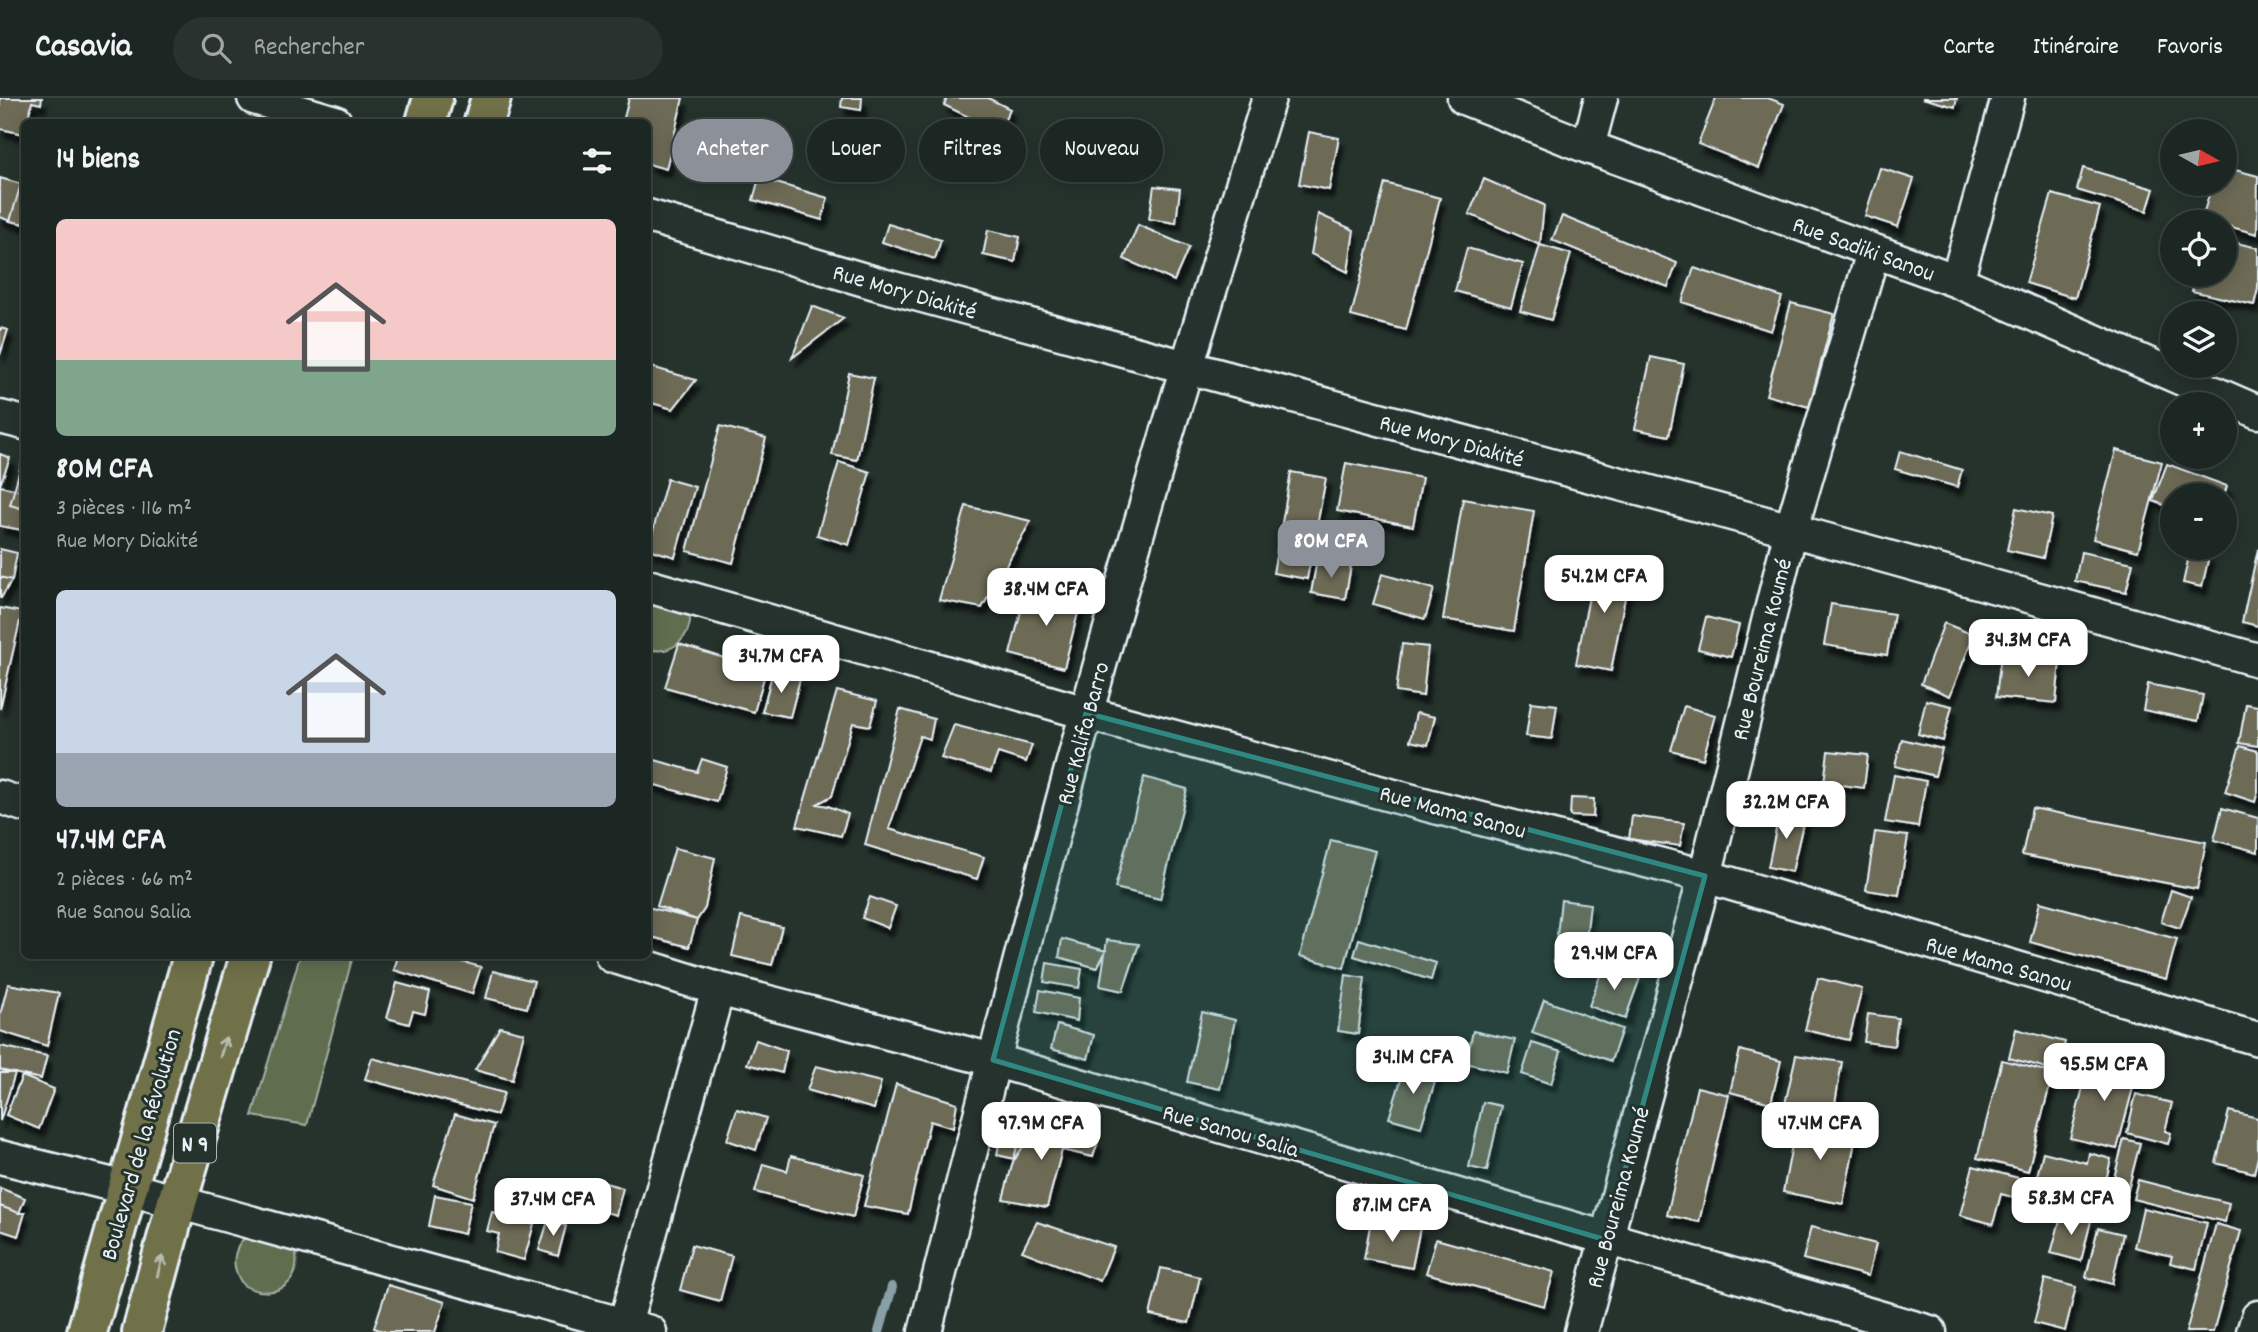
<!DOCTYPE html>
<html lang="fr">
<meta charset="utf-8">
<style>
:root{--surface:#1c2622;--page:#29322f;--text:#f1f3f6;--muted:#a0a5a5;--line:#3a4340;--accent:#8c9099}
body{margin:0;font-family:Dekko,sans-serif;background:var(--page);color:var(--text);height:100vh;display:flex;flex-direction:column;font-size:26px;white-space:nowrap}
*{box-sizing:border-box;margin:0}
p{font-size:23px;color:var(--muted)}
.icon{flex:none;width:38px;height:38px;fill:none;stroke:currentColor;stroke-width:2;stroke-linecap:round;stroke-linejoin:round}
.map{position:relative;flex:1;overflow:hidden}
.panel{position:absolute;left:21px;top:21px;width:630px;height:840px;display:flex;flex-direction:column;background:var(--surface);border-radius:10px;box-shadow:0 4px 18px #0003,0 0 0 2px var(--line)}
.panel>*{flex:none}
.banner{position:absolute;left:672px;top:21px;width:665px;height:63px;display:flex;gap:14px}
.needle{width:46px;rotate:98deg}
.controls{position:absolute;left:2160px;top:21px;display:grid;gap:14px}
.controls a{display:grid;place-items:center;width:77px;height:77px;border-radius:50%;background:var(--surface);box-shadow:0 4px 18px #0003,0 0 0 2px var(--line);font-size:35px}
.price{position:absolute;translate:-50% -60px;padding:0 16px;border-radius:14px;background:#fff;color:#222;font-size:23px;line-height:46px;filter:drop-shadow(0 2px 4px #0008)}
.price::after{content:'';position:absolute;left:50%;top:42px;width:21px;height:16px;margin-left:-10px;background:inherit;clip-path:polygon(0 0,100% 0,50% 100%)}
.price.on{background:var(--accent);color:#fff}
ul{padding:0;list-style:none}
li{display:grid;align-content:center;gap:14px;height:371px;padding:0 35px}
li span{display:grid;place-items:center;height:217px;border-radius:10px;color:#555}
li>.icon{margin-inline-start:auto}
span .icon{width:126px;height:126px;fill:#fffc;stroke-width:1}
li b{font-size:30px}
h2{display:flex;justify-content:space-between;align-items:center;height:84px;padding:0 35px;font-size:30px}
.tag{padding:0 24px;border-radius:32px;background:var(--surface);box-shadow:0 4px 18px #0003,0 0 0 2px var(--line);font-size:24px;line-height:63px}
.tag.on{background:var(--accent);color:#fff}
header{display:flex;align-items:center;gap:42px;box-sizing:border-box;height:98px;padding:0 35px;background:var(--surface);border-bottom:2px solid var(--line)}
header strong{font-size:33px}
nav{display:flex;gap:38px;margin-inline-start:auto;font-size:24px}
.search{width:490px;height:63px;background:var(--page);display:flex;align-items:center;gap:18px;box-sizing:border-box;padding:0 24px;border-radius:38px;color:var(--muted);font-size:26px}
.map>svg:first-child{display:block}
.green{fill:#606e50;stroke:#a4b0a4;stroke-width:2}
.lines{fill:none;stroke-linecap:round;stroke-linejoin:round}
.stream{stroke:#89a1a6;stroke-width:10}
.building{fill:#6d6a56;stroke:#e8f1f8;stroke-width:2;filter:url(#shadow)}
.minor-casing{stroke:#e8f1f8;stroke-width:37}
.primary-casing{stroke:#e8f1f8;stroke-width:44}
.minor{stroke:#26332d;stroke-width:32}
.primary{stroke:#6f714a;stroke-width:38}
.oneway{stroke:#b8beb2}
.marked{fill:#308883;fill-opacity:0.2;stroke:#308883;stroke-width:5;stroke-linejoin:round}
.labels{text-anchor:middle;stroke-width:6;stroke-linejoin:round;paint-order:stroke}
.shield{fill:#26332d;stroke:#aeb8bb;stroke-width:2}
.shield-label{font-size:23px;font-weight:bold;fill:#e8f1f8}
.street-label{font-size:24px;fill:#e8f1f8;stroke:#26332d}
</style>
<header>
<strong>Casavia</strong>
<div class="search"><svg class="icon" aria-label="search" viewBox="0 0 24 24"><circle cx="10" cy="10" r="6"/><path d="M15 15l6 6"/></svg>Rechercher</div>
<nav><a>Carte</a><a>Itinéraire</a><a>Favoris</a></nav>
</header>
<div class="map">
<svg width="2258" height="1234" viewBox="0 0 2258 1234">
<defs>
<filter id="shadow"><feDropShadow dx="4.5" dy="8" stdDeviation="2" flood-color="#0009"/></filter>
</defs>
<rect width="100%" height="100%" fill="#26332d"/>
<filter id="ink" filterUnits="userSpaceOnUse"><feTurbulence type="fractalNoise" baseFrequency=".0143" numOctaves="2"/><feDisplacementMap in="SourceGraphic" scale="14" xChannelSelector="R" yChannelSelector="G"/><feConvolveMatrix kernelMatrix="1 2 1 2 8 2 1 2 1" color-interpolation-filters="sRGB"/></filter>
<g filter="url(#ink)">
<path class="green" d="M648,488L690,512C693,538 674,558 648,551Z
M300,858H353L307,1027L252,1018Z
M246,1138L295,1151C304,1187 273,1204 243,1187C231,1169 231,1154 246,1138Z"/>
<g class="lines">
<path class="stream" d="M879,1234L892,1189"/>
</g>
<path class="building" d="M0,0H42L41,6L32,4L27,24H24V36L0,31Z
M629,0H683L666,71L648,66V24H623Z
M842,0H862L861,12L841,9Z
M947,0H988L1010,11L999,34L944,7Z
M1716,0H1768L1784,6L1759,70L1698,46Z
M1922,0H1957L1955,9Z
M1070,28L1115,38L1111,58L1066,49Z
M1309,34L1339,40L1329,92L1299,86Z
M2224,69L2258,78L2257,136L2224,127V124L2202,121L2212,86H2224Z
M1880,70L1914,81L1898,129L1865,118Z
M2083,70L2154,91L2147,113L2077,92Z
M0,80L21,86L10,123L0,119Z
M759,80L828,100L822,122L753,102Z
M1484,81L1544,107L1540,147L1469,116Z
M1385,85L1440,100L1406,232L1351,218Z
M21,86L24,88V126L10,123Z
M1154,88L1180,91L1176,125L1149,121Z
M2052,96L2100,109L2075,200L2026,185Z
M1318,116L1354,132L1348,174L1311,156Z
M1562,118L1677,165L1668,189L1552,142Z
M888,126L941,142L935,161L882,144Z
M1138,127L1189,149L1174,183L1124,161Z
M988,132L1020,139L1015,164L983,157Z
M2224,142L2258,150V191L2254,207L2192,193L2196,177H2224Z
M1540,147L1571,156L1551,222L1520,213Z
M1467,150L1523,166L1511,209L1455,193Z
M1694,170L1782,199L1771,233L1682,204Z
M1791,205L1834,216L1809,309L1766,297Z
M812,208L844,220L792,260Z
M0,230L8,232L0,257Z
M1651,259L1684,266L1669,338L1635,331Z
M648,268L696,282L673,311L648,304Z
M849,275L874,280L857,362L832,357Z
M720,328L766,340L733,465L687,453Z
M2116,352L2162,364L2138,453L2093,441Z
M1900,353L1962,372L1957,389L1895,371Z
M0,356L10,360L0,387Z
M22,364L24,365V411L10,407Z
M839,364L870,374L849,447L817,437Z
M1346,365L1422,380L1413,428L1337,413Z
M2167,366L2227,388L2224,397H2172V410L2153,403Z
M1291,374L1326,380L1307,481L1273,475Z
M667,381L695,389L675,459L648,451Z
M0,388L24,393L22,432L0,428Z
M1463,401L1534,413L1514,533L1443,521Z
M966,408L1031,423L982,510L939,502Z
M2016,410L2052,418L2043,460L2007,452Z
M0,451L17,455L12,482L0,479Z
M2258,451V528L2242,524Z
M2190,453L2209,458L2202,489L2183,485Z
M2081,454L2133,465L2126,494L2075,483Z
M1317,462L1351,468L1345,501L1311,495Z
M1596,462L1631,468L1611,573L1576,566Z
M1382,476L1434,491L1425,521L1373,506Z
M0,479L12,482L1,500H0Z
M1027,490L1081,503L1064,570L1010,556Z
M1831,506L1894,516L1887,557L1824,547Z
M0,510L22,514L0,611Z
M1706,519L1739,527L1731,559L1698,551Z
M1944,525L1974,537L1950,598L1921,586Z
M679,546L766,573L754,614L665,589Z
M1402,546L1428,549L1423,598L1396,594Z
M2001,556L2060,563L2056,605L1996,599Z
M773,573L800,581L790,619L762,614Z
M2148,586L2203,597L2198,623L2143,612Z
M837,593L877,603L870,628L853,625L832,698L817,706L828,708L848,716L841,738L797,728Z
M1926,602L1952,608L1943,643L1918,636Z
M1531,604L1557,607L1552,641L1526,638Z
M2246,606L2258,608V648L2239,645Z
M1684,608L1715,617L1703,661L1671,652Z
M900,611L934,621L930,641L920,638L889,731L984,759L977,781L865,747Z
M1416,615L1435,619L1428,647L1410,643Z
M954,627L1032,647L1026,664L998,655L991,674L941,660Z
M1902,641L1942,651L1935,678L1895,668Z
M2240,648L2258,653V693L2255,704L2225,694Z
M1828,653L1868,657L1864,690L1824,685Z
M648,660L697,674L702,661L727,669L717,704L648,685Z
M1894,677L1926,683L1918,729L1885,724Z
M1144,679L1187,691L1160,801L1115,790Z
M1571,700L1594,701L1593,719L1570,718Z
M2032,710L2206,744L2197,791L2022,757Z
M2222,710L2258,720V754L2214,742Z
M1780,712L1805,717L1792,774L1768,769Z
M1632,718L1684,725L1680,748L1629,741Z
M1875,734L1908,738L1899,797L1866,792Z
M1331,742L1375,753L1344,870L1300,858Z
M675,750L715,760L705,810L697,822L657,808Z
M2171,792L2191,799L2180,830L2161,824Z
M870,799L896,808L888,830L862,820Z
M1561,802L1590,806L1583,868L1554,864Z
M2040,804L2177,841L2166,881L2030,844Z
M648,809L697,822L689,849L648,838Z
M741,819L782,829L772,867L732,858Z
M1062,841L1106,853L1097,870L1059,859Z
M1359,841L1436,865L1431,882L1354,858Z
M1107,842L1139,846L1123,893L1100,888Z
M398,858H441L481,869L472,896L394,872Z
M1047,865L1082,871L1079,890L1044,884Z
M1604,867L1640,880L1625,921L1589,908Z
M493,873L534,883L527,910L486,900Z
M1346,877L1365,880L1358,936L1338,933Z
M1818,880L1862,891L1849,942L1805,932Z
M397,885L430,894L425,916L413,913L409,926L387,920Z
M8,886L59,895L47,948L0,933V917Z
M1040,892L1079,900L1077,923L1036,914Z
M1544,902L1622,931L1611,963L1532,935Z
M1202,914L1235,922L1220,991L1187,984Z
M1868,916L1898,920L1894,948L1864,944Z
M1057,927L1094,937L1088,961L1051,951Z
M500,929L524,935L512,982L475,972Z
M2016,931L2065,944L2058,973L2009,960Z
M1473,933L1515,942L1507,975L1466,965Z
M756,942L787,953L782,975L747,966Z
M1532,945L1561,954L1551,986L1522,976Z
M0,948L47,958L41,981L0,972Z
M1740,952L1781,963L1771,1005L1730,994Z
M1796,957L1842,964L1833,1018L1785,1006Z
M2091,958L2138,971L2117,1051L2070,1040Z
M372,960L504,995L497,1017L365,981Z
M2002,962L2053,975L2028,1073L1977,1060Z
M1406,966L1437,977L1421,1029L1389,1020Z
M816,968L881,984L874,1011L807,992Z
M0,975H15L0,1023Z
M22,978L54,991L39,1031L6,1017Z
M896,986L957,1005L953,1030L930,1023L908,1116L864,1108Z
M1697,989L1729,997L1699,1124L1667,1117Z
M2136,996L2172,1005L2165,1033L2171,1035L2168,1046L2127,1035Z
M1483,1004L1501,1008L1487,1073L1469,1069Z
M737,1011L766,1020L756,1052L727,1042Z
M2229,1013L2258,1020V1059L2254,1075L2216,1065Z
M455,1016L494,1027L473,1100L433,1087Z
M1797,1021L1857,1033L1843,1106L1783,1094Z
M1024,1023L1098,1044L1093,1059L1062,1052L1047,1109L1003,1101Z
M1001,1035L1028,1041L1015,1061L997,1057Z
M2124,1041L2140,1045L2126,1100L2110,1096Z
M2043,1054L2087,1065L2089,1055L2111,1061L2103,1095L2037,1078Z
M791,1058L864,1077L853,1119L755,1094L763,1066L787,1073Z
M1973,1068L2041,1086L2036,1105L2001,1096L1993,1126L1960,1117Z
M2138,1082L2229,1105L2225,1124L2133,1101Z
M602,1084L623,1090L616,1117L595,1111Z
M0,1090L25,1100L19,1115L0,1108Z
M435,1097L471,1104L464,1136L429,1128Z
M0,1108L19,1115H25L18,1138L0,1132Z
M2143,1110L2207,1125L2196,1171L2170,1165L2172,1158L2134,1149Z
M492,1114L534,1126L524,1162L495,1154L499,1136L487,1133Z
M2062,1115L2091,1123L2081,1163L2051,1155Z
M1371,1122L1420,1130L1412,1170L1364,1161Z
M548,1123L566,1128L558,1158L539,1152Z
M1037,1124L1114,1149L1100,1183L1022,1153Z
M2216,1126L2241,1133L2213,1234H2186Z
M1811,1129L1876,1146L1868,1178L1803,1161Z
M2098,1130L2123,1136L2112,1186L2086,1179Z
M1436,1141L1554,1174L1544,1208L1426,1175Z
M692,1147L732,1158L720,1203L680,1192Z
M1161,1170L1200,1179L1189,1225L1150,1217Z
M2045,1181L2076,1189L2065,1233L2034,1225Z
M388,1187L445,1204L435,1234H386L374,1230Z"/>
<g class="lines">
<g class="minor-casing">
<path id="minor" d="M254,0L335,24
M1464,0L1588,49L1957,183L2258,314
M1588,49L1601,0
M648,118L882,187L1791,432L2258,562
M1957,183L2008,0
M0,319L24,325
M648,488L1086,615L1431,708L1705,778L2258,941
M0,699L24,707
M612,858L718,891L993,962L1930,1234
M0,1059L126,1090L650,1234
M623,1234L718,891
M925,1234C977,1028 1029,822 1086,617C1143,410 1206,205 1269,0
M1581,1234L1705,778L1791,432L1873,154
M2253,1234L2258,1219"/>
</g>
<g class="primary-casing">
<path id="primary" d="M426,24L433,0
M484,24L491,0
M87,1234L193,858
M142,1234L177,1104L250,858"/>
</g>
<use href="#minor" class="minor"/>
<use href="#primary" class="primary"/>
</g>
<defs><path id="oneway-shaft" d="M-6 0H5M1.5-3L5.5 0L1.5 3" fill="none" stroke-width="1.6" stroke-linecap="round" stroke-linejoin="round" transform="scale(1.75)"/></defs>
<g class="oneway">
<use href="#oneway-shaft" transform="translate(223 949) rotate(-74)"/>
<use href="#oneway-shaft" transform="translate(160 1168) rotate(-75)"/>
</g>
</g>
<path class="marked" d="M1086,615L1705,778L1606,1142L993,962Z"/>
<g class="labels">
<rect class="shield" x="174" y="1025.5" width="42" height="39" rx="5"/>
<g class="shield-label">
<text x="195" y="1053">N 9</text>
</g>
<g class="street-label">
<text transform="translate(1864 150) rotate(20)" y="8">Rue Sadiki Sanou</text>
<text transform="translate(905 193) rotate(16)" y="8">Rue Mory Diakité</text>
<text transform="translate(1452 342) rotate(15)" y="8">Rue Mory Diakité</text>
<text transform="translate(1761 551) rotate(-76)" y="8">Rue Boureima Koumé</text>
<text transform="translate(1082 635) rotate(-75)" y="8">Rue Kalifa Barro</text>
<text transform="translate(1453 713) rotate(15)" y="8">Rue Mama Sanou</text>
<text transform="translate(1999 865) rotate(16)" y="8">Rue Mama Sanou</text>
<text transform="translate(1231 1032) rotate(16)" y="8">Rue Sanou Salia</text>
<text transform="translate(140 1046) rotate(-74)" y="8">Boulevard de la Révolution</text>
<text transform="translate(1617 1099) rotate(-75)" y="8">Rue Boureima Koumé</text>
</g>
</g>
</svg>
<div class="controls">
<a><svg class="needle" viewBox="-14 -14 28 28"><path d="M0-13l5 13h-10z" fill="#e53935"/><path d="M0 13l5-13h-10z" fill="#a0a5a5"/></svg></a>
<a><svg class="icon" aria-label="locate" viewBox="0 0 24 24"><circle cx="12" cy="12" r="6"/><path d="M12 2v4M12 18v4M2 12h4M18 12h4"/></svg></a>
<a><svg class="icon" aria-label="layers" viewBox="0 0 24 24"><path d="M12 4l9 5-9 5-9-5zM3 14l9 5 9-5"/></svg></a>
<a>+</a>
<a>−</a>
</div>
<b class="price on" style="left:1331px;top:482px">80M CFA</b>
<b class="price" style="left:1604px;top:517px">54.2M CFA</b>
<b class="price" style="left:1046px;top:530px">38.4M CFA</b>
<b class="price" style="left:2028px;top:581px">34.3M CFA</b>
<b class="price" style="left:781px;top:597px">34.7M CFA</b>
<b class="price" style="left:1786px;top:743px">32.2M CFA</b>
<b class="price" style="left:1614px;top:894px">29.4M CFA</b>
<b class="price" style="left:1413px;top:998px">34.1M CFA</b>
<b class="price" style="left:2104px;top:1005px">95.5M CFA</b>
<b class="price" style="left:1041px;top:1064px">97.9M CFA</b>
<b class="price" style="left:1820px;top:1064px">47.4M CFA</b>
<b class="price" style="left:2071px;top:1139px">58.3M CFA</b>
<b class="price" style="left:553px;top:1140px">37.4M CFA</b>
<b class="price" style="left:1392px;top:1146px">87.1M CFA</b>
<div class="banner">
<a class="tag on">Acheter</a>
<a class="tag">Louer</a>
<a class="tag">Filtres</a>
<a class="tag">Nouveau</a>
</div>
<section class="panel">
<h2>14 biens<svg class="icon" aria-label="filters" viewBox="0 0 24 24"><path d="M4 7h16M4 17h16"/><circle cx="9" cy="7" r="2"/><circle cx="15" cy="17" r="2"/></svg></h2>
<ul>
<li><span style="background:linear-gradient(#f6c9c9 65%,#7fa58c 0)"><svg class="icon" aria-label="home" viewBox="0 0 24 24"><path d="M3 11l9-7 9 7M6 9v11h12V9"/></svg></span><div><b>80M CFA</b><p>3 pièces · 116 m²</p><p>Rue Mory Diakité</p></div></li>
<li><span style="background:linear-gradient(#c9d6e8 75%,#9aa5b1 0)"><svg class="icon" aria-label="home" viewBox="0 0 24 24"><path d="M3 11l9-7 9 7M6 9v11h12V9"/></svg></span><div><b>47.4M CFA</b><p>2 pièces · 66 m²</p><p>Rue Sanou Salia</p></div></li>
</ul>
</section>
</div>
